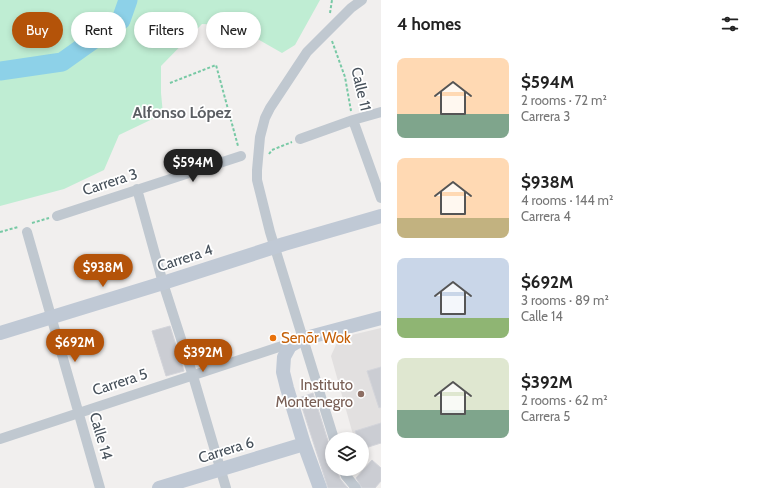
<!DOCTYPE html>
<meta charset="utf-8">
<style>
:root{--surface:#fff;--page:#f6f6f6;--text:#222;--muted:#767676;--accent:#b45309}
body{margin:0;font-family:Cabin,sans-serif;background:var(--page);color:var(--text);height:100vh;display:flex;flex-direction:column;font-size:15px;white-space:nowrap}
*{box-sizing:border-box;margin:0}
p{font-size:13px;color:var(--muted)}
.icon{flex:none;width:22px;height:22px;fill:none;stroke:currentColor;stroke-width:2;stroke-linecap:round;stroke-linejoin:round}
.map{position:relative;flex:1;overflow:hidden}
.panel{display:flex;flex-direction:column;background:var(--surface);width:376px}
.panel>*{flex:none}
.banner{position:absolute;left:12px;top:12px;width:309px;height:36px;display:flex;gap:8px}
.tools{position:absolute;left:325px;top:432px;display:grid;gap:8px}
.tools a{display:grid;place-items:center;width:44px;height:44px;border-radius:50%;background:var(--surface);box-shadow:0 2px 6px #0003;font-size:20px}
.price{position:absolute;translate:-50% -34px;padding:0 9px;border-radius:14px;background:var(--accent);color:#fff;font-size:13px;line-height:26px;filter:drop-shadow(0 1px 2px #0008)}
.price::after{content:'';position:absolute;left:50%;top:24px;width:12px;height:9px;margin-left:-6px;background:inherit;clip-path:polygon(0 0,100% 0,50% 100%)}
.price.current{background:#222;color:#fff}
ul{padding:0;list-style:none}
li{display:flex;align-items:center;gap:12px;height:100px;padding:0 16px}
li span{display:grid;place-items:center;flex:none;width:112px;height:80px;border-radius:8px;color:#555}
li>.icon{margin-inline-start:auto}
span .icon{width:48px;height:48px;fill:#fffc;stroke-width:1}
li b{font-size:17px}
h2{display:flex;justify-content:space-between;align-items:center;height:48px;padding:0 16px;font-size:17px}
.pill{padding:0 14px;border-radius:18px;background:var(--surface);box-shadow:0 2px 6px #0003;font-size:14px;line-height:36px}
.pill.current{background:var(--accent);color:#fff}
main{display:flex;flex:1;min-height:0}
.map>svg:first-child{display:block}
.education{fill:#e2e0e0}
.green{fill:#bfedd3}
.lines{fill:none;stroke-linecap:round;stroke-linejoin:round}
.river{stroke:#8dd1e8;stroke-width:19}
.building{fill:#cbcdd3;stroke:#d3d4da}
.path{stroke:#78c9a5;stroke-width:2;stroke-dasharray:3 2;stroke-linecap:butt}
.minor{stroke:#c0c8d0;stroke-width:10}
.secondary{stroke:#c0c9d5;stroke-width:14}
.food-dot{fill:#e8710a;stroke:#fff;stroke-width:1.5}
.education-dot{fill:#8d6e63;stroke:#fff;stroke-width:1.5}
.labels{text-anchor:middle;stroke-width:3.5;stroke-linejoin:round;paint-order:stroke}
.street-label{font-size:15px;fill:#47515b;stroke:#fff}
.food-label{font-size:15px;fill:#c56008;stroke:#fff;text-anchor:start}
.education-label{font-size:15px;fill:#785e54;stroke:#fff;text-anchor:end}
.neighbourhood-label{font-size:16px;font-weight:bold;fill:#5b5e63;stroke:#fff}
</style>
<main>
<div class="map">
<svg width="381" height="488" viewBox="0 0 381 488">
<rect width="100%" height="100%" fill="#f1efee"/>
<path class="education" d="M381,328V443L356,439L352,431L331,356L339,338Z"/>
<path class="green" d="M0,0H320L295,45L282,53L233,25L202,24L161,66V93L163,114L119,135L104,170L64,189L0,206Z"/>
<g class="lines">
<path class="river" d="M0,71L62,62L121,20L128,0"/>
</g>
<path class="building" d="M170,326L184,371L166,376L152,331Z
M381,367V407L379,408L367,371Z
M313,393L328,441L332,449V469H337L340,479L348,488H328L299,398Z
M381,423V443L362,449V439H358L355,431Z
M372,460L381,468V481L375,488H362L356,478Z"/>
<g class="lines">
<path class="path" d="M330,13L332,0
M332,41L345,77L351,111
M170,83L216,65L238,146
M269,154L272,150L292,142
M32,223L49,218
M0,232L18,227"/>
<path class="minor" d="M353,120L381,198
M300,139L353,120L381,112
M137,189L163,283L193,376L226,488
M57,216L241,156
M27,232L100,488
M0,439L294,342
M334,439L270,232L257,180V170L260,137L265,118L270,108L307,52L351,8L362,0
M343,469L346,476L356,488"/>
<path class="secondary" d="M0,333L163,283L284,244L381,216
M159,488L304,444
M320,488L304,444L287,388L283,372L284,357L290,346L302,339L381,318"/>
</g>
<circle class="food-dot" cx="273" cy="338" r="4"/>
<circle class="education-dot" cx="361" cy="394" r="4"/>
<g class="labels">
<g class="street-label">
<text transform="translate(361 89) rotate(77)" y="5">Calle 11</text>
<text transform="translate(110 182) rotate(-18)" y="5">Carrera 3</text>
<text transform="translate(185 258) rotate(-18)" y="5">Carrera 4</text>
<text transform="translate(120 382) rotate(-18)" y="5">Carrera 5</text>
<text transform="translate(101 436) rotate(74)" y="5">Calle 14</text>
<text transform="translate(226 450) rotate(-17)" y="5">Carrera 6</text>
</g>
<g class="food-label">
<text x="281" y="343">Senõr Wok</text>
</g>
<g class="education-label">
<text x="353" y="390">Instituto<tspan x="353" dy="17">Montenegro</tspan></text>
</g>
<g class="neighbourhood-label">
<text x="182" y="118">Alfonso López</text>
</g>
</g>
</svg>
<div class="tools">
<a><svg class="icon" aria-label="layers" viewBox="0 0 24 24"><path d="M12 4l9 5-9 5-9-5zM3 14l9 5 9-5"/></svg></a>
</div>
<b class="price current" style="left:193px;top:183px">$594M</b>
<b class="price" style="left:103px;top:288px">$938M</b>
<b class="price" style="left:75px;top:363px">$692M</b>
<b class="price" style="left:203px;top:373px">$392M</b>
<div class="banner">
<a class="pill current">Buy</a>
<a class="pill">Rent</a>
<a class="pill">Filters</a>
<a class="pill">New</a>
</div>
</div>
<section class="panel">
<h2>4 homes<svg class="icon" aria-label="filters" viewBox="0 0 24 24"><path d="M4 7h16M4 17h16"/><circle cx="9" cy="7" r="2"/><circle cx="15" cy="17" r="2"/></svg></h2>
<ul>
<li><span style="background:linear-gradient(#ffd9b3 70%,#7fa58c 0)"><svg class="icon" aria-label="home" viewBox="0 0 24 24"><path d="M3 11l9-7 9 7M6 9v11h12V9"/></svg></span><div><b>$594M</b><p>2 rooms · 72 m²</p><p>Carrera 3</p></div></li>
<li><span style="background:linear-gradient(#ffd9b3 75%,#c2b280 0)"><svg class="icon" aria-label="home" viewBox="0 0 24 24"><path d="M3 11l9-7 9 7M6 9v11h12V9"/></svg></span><div><b>$938M</b><p>4 rooms · 144 m²</p><p>Carrera 4</p></div></li>
<li><span style="background:linear-gradient(#c9d6e8 75%,#8fb573 0)"><svg class="icon" aria-label="home" viewBox="0 0 24 24"><path d="M3 11l9-7 9 7M6 9v11h12V9"/></svg></span><div><b>$692M</b><p>3 rooms · 89 m²</p><p>Calle 14</p></div></li>
<li><span style="background:linear-gradient(#dfe7d0 65%,#7fa58c 0)"><svg class="icon" aria-label="home" viewBox="0 0 24 24"><path d="M3 11l9-7 9 7M6 9v11h12V9"/></svg></span><div><b>$392M</b><p>2 rooms · 62 m²</p><p>Carrera 5</p></div></li>
</ul>
</section>
</main>
